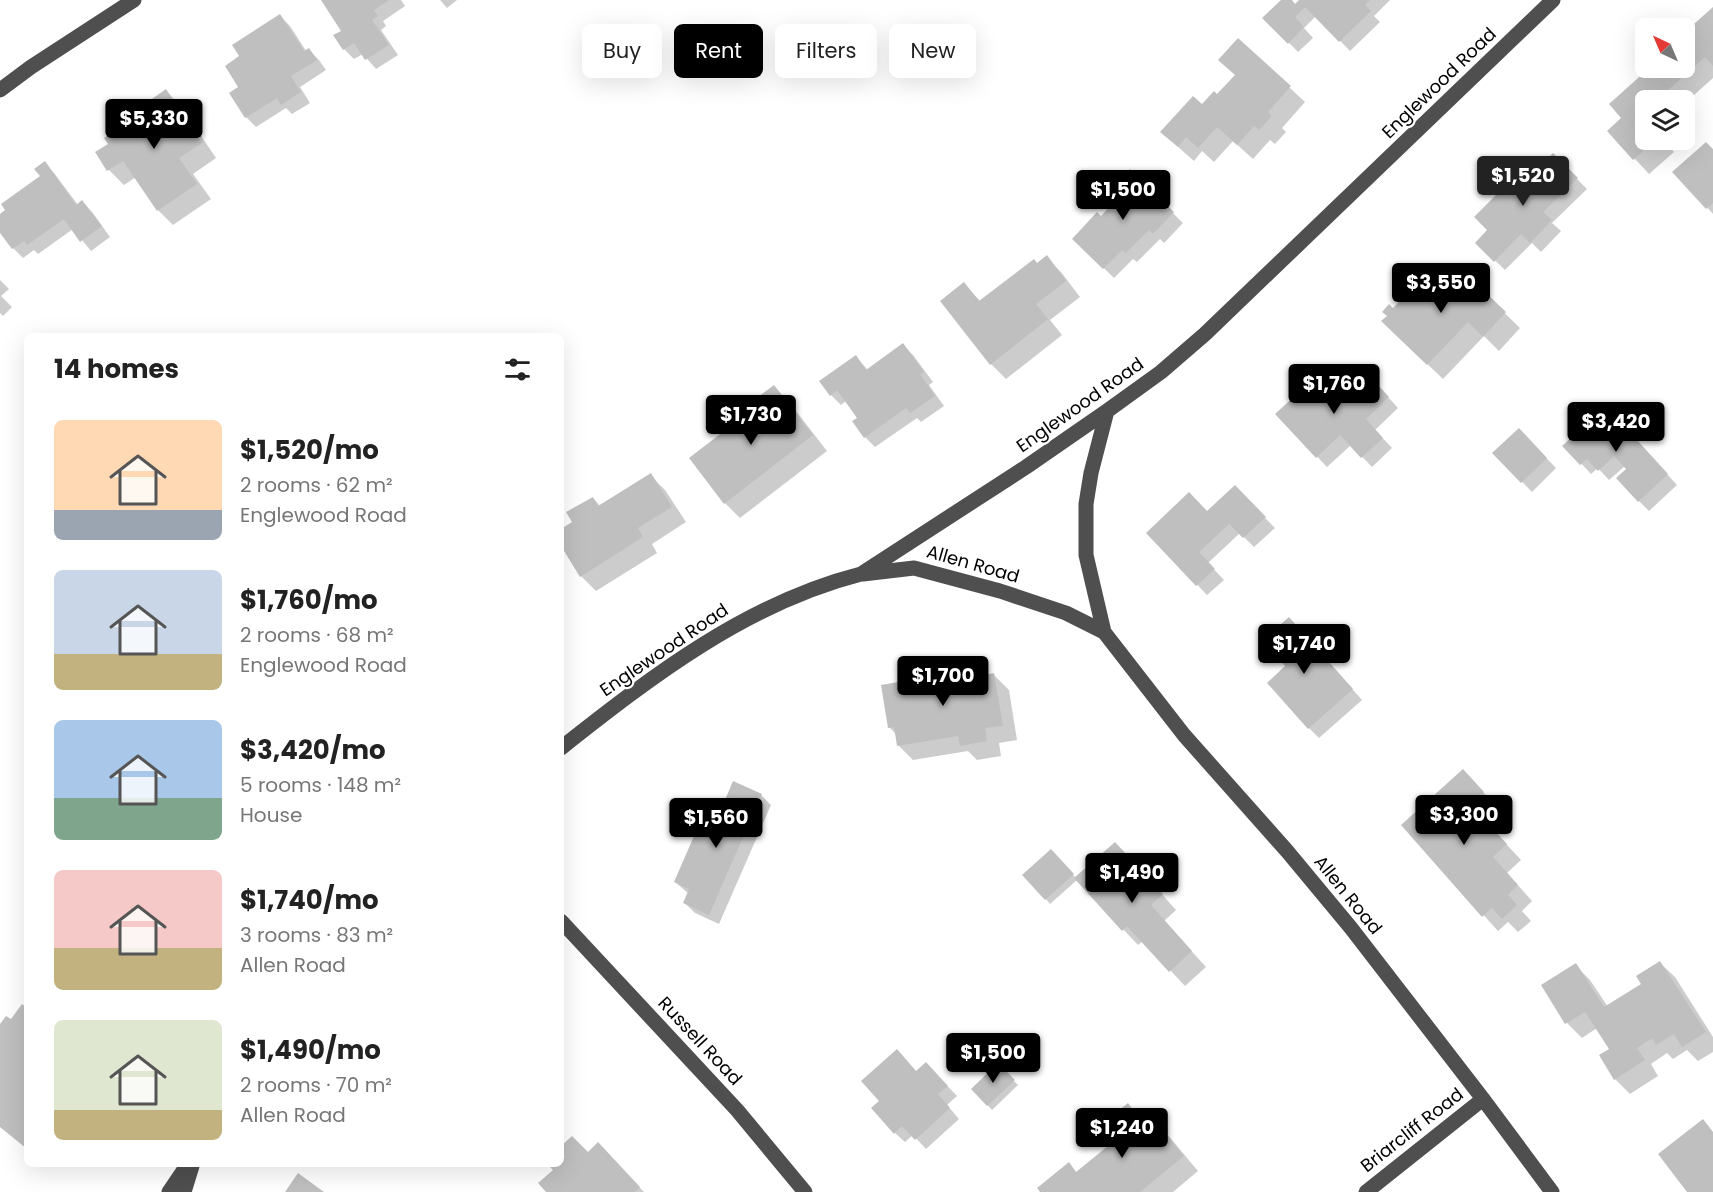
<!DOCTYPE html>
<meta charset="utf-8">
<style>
:root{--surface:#fff;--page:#f6f6f6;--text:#222;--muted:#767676;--accent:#000}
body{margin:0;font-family:Poppins,sans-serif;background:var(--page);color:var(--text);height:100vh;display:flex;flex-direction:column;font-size:22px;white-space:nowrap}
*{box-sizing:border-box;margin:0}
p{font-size:20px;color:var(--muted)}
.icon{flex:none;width:33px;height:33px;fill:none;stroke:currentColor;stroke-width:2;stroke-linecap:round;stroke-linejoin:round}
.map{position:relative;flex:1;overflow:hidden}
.panel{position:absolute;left:24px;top:333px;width:540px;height:834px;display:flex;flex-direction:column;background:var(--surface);border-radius:9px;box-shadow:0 6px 24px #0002}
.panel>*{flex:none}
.top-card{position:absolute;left:582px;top:24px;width:570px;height:54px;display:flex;gap:12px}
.needle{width:39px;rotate:316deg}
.buttons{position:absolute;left:1635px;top:18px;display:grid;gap:12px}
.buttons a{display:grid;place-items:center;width:60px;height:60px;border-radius:9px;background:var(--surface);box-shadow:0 6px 24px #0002;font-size:30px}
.price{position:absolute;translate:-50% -51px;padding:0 14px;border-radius:6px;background:var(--accent);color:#fff;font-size:20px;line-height:39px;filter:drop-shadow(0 2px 3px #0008)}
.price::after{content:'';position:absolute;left:50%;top:36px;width:18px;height:14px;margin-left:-9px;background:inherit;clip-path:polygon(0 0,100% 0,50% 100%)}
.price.on{background:#222;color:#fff}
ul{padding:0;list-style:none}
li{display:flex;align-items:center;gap:18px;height:150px;padding:0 30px}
li span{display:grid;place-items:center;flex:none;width:168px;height:120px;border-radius:9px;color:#555}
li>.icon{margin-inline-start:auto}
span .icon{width:72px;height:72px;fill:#fffc;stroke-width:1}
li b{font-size:26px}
h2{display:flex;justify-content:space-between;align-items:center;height:72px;padding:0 30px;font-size:26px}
.chip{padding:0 21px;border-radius:9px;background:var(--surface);box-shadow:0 6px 24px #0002;font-size:21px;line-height:54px}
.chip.on{background:var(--accent);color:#fff}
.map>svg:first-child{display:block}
.shadow{fill:#0003}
.building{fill:#bfbfbf}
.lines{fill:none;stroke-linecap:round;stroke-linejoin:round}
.minor{stroke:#4f4f4f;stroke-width:15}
.labels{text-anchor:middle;stroke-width:4.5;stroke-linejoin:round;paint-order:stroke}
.street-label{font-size:18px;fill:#000;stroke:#fff}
</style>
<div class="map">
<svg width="1713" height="1192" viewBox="0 0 1713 1192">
<rect width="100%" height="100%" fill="#fff"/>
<path class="shadow" d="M322,0H401L405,6L383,21L386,26L381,30L398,55L376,69L363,54L354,59L344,49L343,31Z
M440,0H457L447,8Z
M1283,0H1290L1295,6L1301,0H1390L1374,16L1380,22L1350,51L1316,16L1304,28L1313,38L1298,52L1265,18Z
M1713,9V78L1684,104V100H1646V140H1663L1674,152L1649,174L1609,131L1623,118L1649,70L1647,68H1684Z
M280,16L290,26L306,51L309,50L319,60L326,70L300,87L310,103L292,114L286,108L256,127L246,117L240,87L241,57Z
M1238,40L1305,102L1282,128L1286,132L1275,144L1270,140L1253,159L1233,141L1214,162L1202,151L1194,161L1177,146L1202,106L1218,96L1236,76Z
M166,91L181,106L216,158L193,174L211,199L173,225L158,210L136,177L124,185L109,170L97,153L110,144Z
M1713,151V214L1675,172Z
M1553,155L1587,189L1552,223L1561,231L1541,252L1532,243L1505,270L1477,243L1525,183Z
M44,163L54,173L78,205L82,202L92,212L110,237L91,251L73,229L38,254L34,250L23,258L13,248L0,230V215L42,177Z
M1130,171L1183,223L1164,243L1160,239L1137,262L1133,259L1114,278L1074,239L1101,218L1118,201Z
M1047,258L1061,272L1080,297L1050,320L1062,335L1006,379L991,364L964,284L981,302Z
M1460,270L1520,328L1499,351L1484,336L1443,379L1398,336L1393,310L1416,288L1431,292L1456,275Z
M0,280L9,289L1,296L12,307L3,316L0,313Z
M903,345L913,355L933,382L929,385L944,406L921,422L917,418L875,447L865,437L854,422L859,418L846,401L841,405L831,395L856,357L868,370Z
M1377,385L1398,408L1375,430L1392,448L1372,467L1351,445L1327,467L1277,414L1342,398Z
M774,387L789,402L827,451L740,518L725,503L739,433L762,415Z
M1616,418L1677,485L1649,511L1639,501L1628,470L1625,466L1609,480L1598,468L1591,474L1565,446Z
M1519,430L1556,468L1532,492L1494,453Z
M650,475L665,490L686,522L652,544L657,553L596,591L581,576L561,543V530L574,522L593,498L600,506Z
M1235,487L1275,528L1254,547L1240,533L1208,563L1224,580L1207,595L1148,533L1207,513Z
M1299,629L1362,700L1319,738L1309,728L1288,666Z
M984,669L990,675H994L1009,690L1017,740L999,743L1001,756L977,760L968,751L913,760L898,745L897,735L889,727Z
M1478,786L1497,808L1484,820L1521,860L1507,873L1532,901L1522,911L1531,921L1518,932L1508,922L1498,931L1403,826Z
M761,795L771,805L719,924L695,913L685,903L689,894L675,882L715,828Z
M1051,851L1076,878L1130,859L1176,910L1164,921L1206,967L1185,986L1143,941L1138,945L1077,880L1050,904L1046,899Z
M1660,963L1675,977L1713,1037V1052L1698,1061L1687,1050L1673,1059L1667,1053L1651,1064L1658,1076L1630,1094L1615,1079L1611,1049L1597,1028L1582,1038L1567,1023L1575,965L1590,980L1608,1007L1643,984Z
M998,1065L1018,1085L992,1110L973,1089Z
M936,1074L957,1096L947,1105L959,1119L926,1149L913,1135L905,1142L895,1133Z
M1128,1105L1141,1118L1147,1113L1162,1128L1198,1171L1173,1192H1042L1068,1164L1077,1173L1121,1137Z
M561,1148L613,1159L644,1192H548L555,1170L549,1164H561Z"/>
<path class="building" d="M321,0H389L374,10L378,16L372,20L389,45L365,60L354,43L343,50L333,35L341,31Z
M1281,0H1292L1295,4L1299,0H1370L1365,5L1371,11L1339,42L1305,7L1295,17L1304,27L1288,44L1262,18Z
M1713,7V66L1705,57L1657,100H1646V111L1641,115L1646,120V140H1656L1633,160L1607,131L1621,118L1609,104L1647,70L1639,62L1646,56V68H1684V33Z
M280,14L304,51L309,48L317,60L291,76L301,92L281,105L277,98L245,118L229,93L238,87L225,66L239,56L232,45Z
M1238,38L1291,86L1268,112L1272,116L1259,130L1254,126L1237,145L1217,127L1198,148L1186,137L1178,147L1160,132L1193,96L1202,104L1214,91L1217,94L1235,75L1218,60Z
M166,89L202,143L179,158L197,184L157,211L123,161L107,171L95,152L108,144L104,138L138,115L135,111Z
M1706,142L1713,149V203L1706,209L1672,172Z
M1553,153L1578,178L1543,212L1552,220L1530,243L1521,234L1494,262L1475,243L1487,230L1474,217L1518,173L1525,181Z
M45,161L76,205L82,200L102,226L80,242L64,219L27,245L24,241L12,249L0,233V214L5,210L1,204L40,176L34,169Z
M1130,169L1174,212L1153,234L1149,230L1126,253L1122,250L1103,269L1072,239L1097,212L1101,216L1116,200L1108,192Z
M1047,255L1066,281L1036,304L1048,319L990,365L940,301L964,282L979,301L1034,259L1037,263Z
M1460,268L1506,312L1483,337L1468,322L1427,365L1381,321L1387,316L1382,312L1389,304L1393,308L1409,292L1405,288L1412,282L1416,286L1421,280L1431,290L1451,269L1456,273Z
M903,343L924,372L920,374L935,396L910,413L906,408L864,438L852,421L857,418L837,390L830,396L819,381L856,355L866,370Z
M1320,373L1342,397L1367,373L1389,397L1366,419L1383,438L1361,458L1340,435L1316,458L1275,414Z
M774,385L813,435L724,504L689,458L732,425L738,432L760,415L750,403Z
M1606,406L1668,474L1638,502L1616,478L1626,469L1614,456L1598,471L1587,459L1580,465L1562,446Z
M1519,428L1547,458L1521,483L1492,453Z
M651,473L672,507L638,528L643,537L580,577L561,546V529L572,522L566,512L593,497L598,506Z
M1235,485L1266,517L1243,538L1229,524L1199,552L1215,569L1196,586L1146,533L1189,492L1207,511Z
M1289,617L1353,689L1308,729L1267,683L1285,666L1263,640Z
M984,667L985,675L994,673L1003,726L985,728L987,741L960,746L958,736L897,746L894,727L888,728L881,685Z
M1463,769L1484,792L1470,804L1507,844L1493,857L1518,885L1508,895L1517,905L1502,919L1492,908L1482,917L1401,825Z
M733,781L762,794L709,915L683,903L689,889L674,882L701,820L714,826Z
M1115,842L1163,894L1151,905L1192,951L1169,972L1127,926L1122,931L1074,878Z
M1051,849L1074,874L1045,900L1022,875Z
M1660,961L1706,1032L1682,1047L1674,1034L1656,1045L1652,1038L1637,1048L1645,1060L1614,1080L1599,1055L1609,1049L1585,1012L1565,1024L1541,985L1576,963L1604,1007L1641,984L1636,976Z
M22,1004L27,1008V1149L0,1127V1024L6,1016L11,1019Z
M897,1049L916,1071L926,1062L948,1086L938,1094L950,1108L915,1140L902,1126L894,1134L871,1108L879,1101L861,1081Z
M998,1063L1015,1080L987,1106L971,1089Z
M1128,1103L1139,1118L1147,1111L1184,1156L1140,1192H1040L1037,1188L1069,1162L1076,1172L1119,1137L1106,1121Z
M1703,1119L1713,1132V1192H1687L1658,1154Z
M572,1136L588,1152L598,1142L640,1187L635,1192H546L538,1183L553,1170L547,1164H561V1146Z
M298,1173L324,1192H285Z"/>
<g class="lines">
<path class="minor" d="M0,90L31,67L134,0
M1107,411L1091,473L1086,504V555L1104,632L1184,735L1287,851L1351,928L1483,1099L1552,1192
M863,574L914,568L1000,591L1066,613L1104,632
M561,748C652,676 747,603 861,574L1026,467L1107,411L1161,372L1205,334L1553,0
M561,921L737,1110L805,1192
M169,1192L188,1164
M184,1192L192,1166
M1366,1192L1483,1099"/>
</g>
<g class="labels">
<g class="street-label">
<text transform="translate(1439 83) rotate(-44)" y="6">Englewood Road</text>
<text transform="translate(1080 405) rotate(-35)" y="6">Englewood Road</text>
<text transform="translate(973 564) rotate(16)" y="6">Allen Road</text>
<text transform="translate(664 650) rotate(-34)" y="6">Englewood Road</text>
<text transform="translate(1348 895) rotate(51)" y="6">Allen Road</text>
<text transform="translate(700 1041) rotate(47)" y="6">Russell Road</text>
<text transform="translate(1412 1130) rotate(-38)" y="6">Briarcliff Road</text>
</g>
</g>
</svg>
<div class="buttons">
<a><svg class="needle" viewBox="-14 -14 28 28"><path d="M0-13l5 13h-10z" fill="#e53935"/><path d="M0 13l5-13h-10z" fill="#767676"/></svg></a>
<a><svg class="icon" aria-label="layers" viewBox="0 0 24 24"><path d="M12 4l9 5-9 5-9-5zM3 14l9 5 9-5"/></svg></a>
</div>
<b class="price" style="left:154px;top:150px">$5,330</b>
<b class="price on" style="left:1523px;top:207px">$1,520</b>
<b class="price" style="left:1123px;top:221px">$1,500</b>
<b class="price" style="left:1441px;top:314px">$3,550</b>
<b class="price" style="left:1334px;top:415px">$1,760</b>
<b class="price" style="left:751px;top:446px">$1,730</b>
<b class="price" style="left:1616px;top:453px">$3,420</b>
<b class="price" style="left:1304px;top:675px">$1,740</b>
<b class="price" style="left:943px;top:707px">$1,700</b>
<b class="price" style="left:1464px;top:846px">$3,300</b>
<b class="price" style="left:716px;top:849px">$1,560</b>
<b class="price" style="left:1132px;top:904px">$1,490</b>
<b class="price" style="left:993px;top:1084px">$1,500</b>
<b class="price" style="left:1122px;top:1159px">$1,240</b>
<div class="top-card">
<a class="chip">Buy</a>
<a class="chip on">Rent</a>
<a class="chip">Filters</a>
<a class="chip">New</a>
</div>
<section class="panel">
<h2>14 homes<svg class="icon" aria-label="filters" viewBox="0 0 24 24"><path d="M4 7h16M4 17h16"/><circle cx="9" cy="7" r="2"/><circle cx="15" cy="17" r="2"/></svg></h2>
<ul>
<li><span style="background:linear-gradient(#ffd9b3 75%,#9aa5b1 0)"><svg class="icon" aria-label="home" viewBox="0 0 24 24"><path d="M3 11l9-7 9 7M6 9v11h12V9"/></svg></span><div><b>$1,520/mo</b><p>2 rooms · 62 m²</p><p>Englewood Road</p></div></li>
<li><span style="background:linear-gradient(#c9d6e8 70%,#c2b280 0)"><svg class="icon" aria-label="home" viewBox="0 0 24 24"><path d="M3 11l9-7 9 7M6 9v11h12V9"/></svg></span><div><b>$1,760/mo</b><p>2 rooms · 68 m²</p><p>Englewood Road</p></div></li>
<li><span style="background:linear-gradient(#a9c7e8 65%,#7fa58c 0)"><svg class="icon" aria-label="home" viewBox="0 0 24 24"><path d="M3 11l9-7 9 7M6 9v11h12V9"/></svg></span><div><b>$3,420/mo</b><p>5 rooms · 148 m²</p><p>House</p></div></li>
<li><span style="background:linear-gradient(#f6c9c9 65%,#c2b280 0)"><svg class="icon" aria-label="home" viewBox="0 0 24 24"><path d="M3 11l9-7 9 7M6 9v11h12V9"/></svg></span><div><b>$1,740/mo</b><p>3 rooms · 83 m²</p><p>Allen Road</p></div></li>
<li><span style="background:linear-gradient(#dfe7d0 75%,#c2b280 0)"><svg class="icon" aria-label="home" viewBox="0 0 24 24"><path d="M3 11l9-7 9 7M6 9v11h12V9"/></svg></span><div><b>$1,490/mo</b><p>2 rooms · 70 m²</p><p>Allen Road</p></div></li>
</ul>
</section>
</div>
